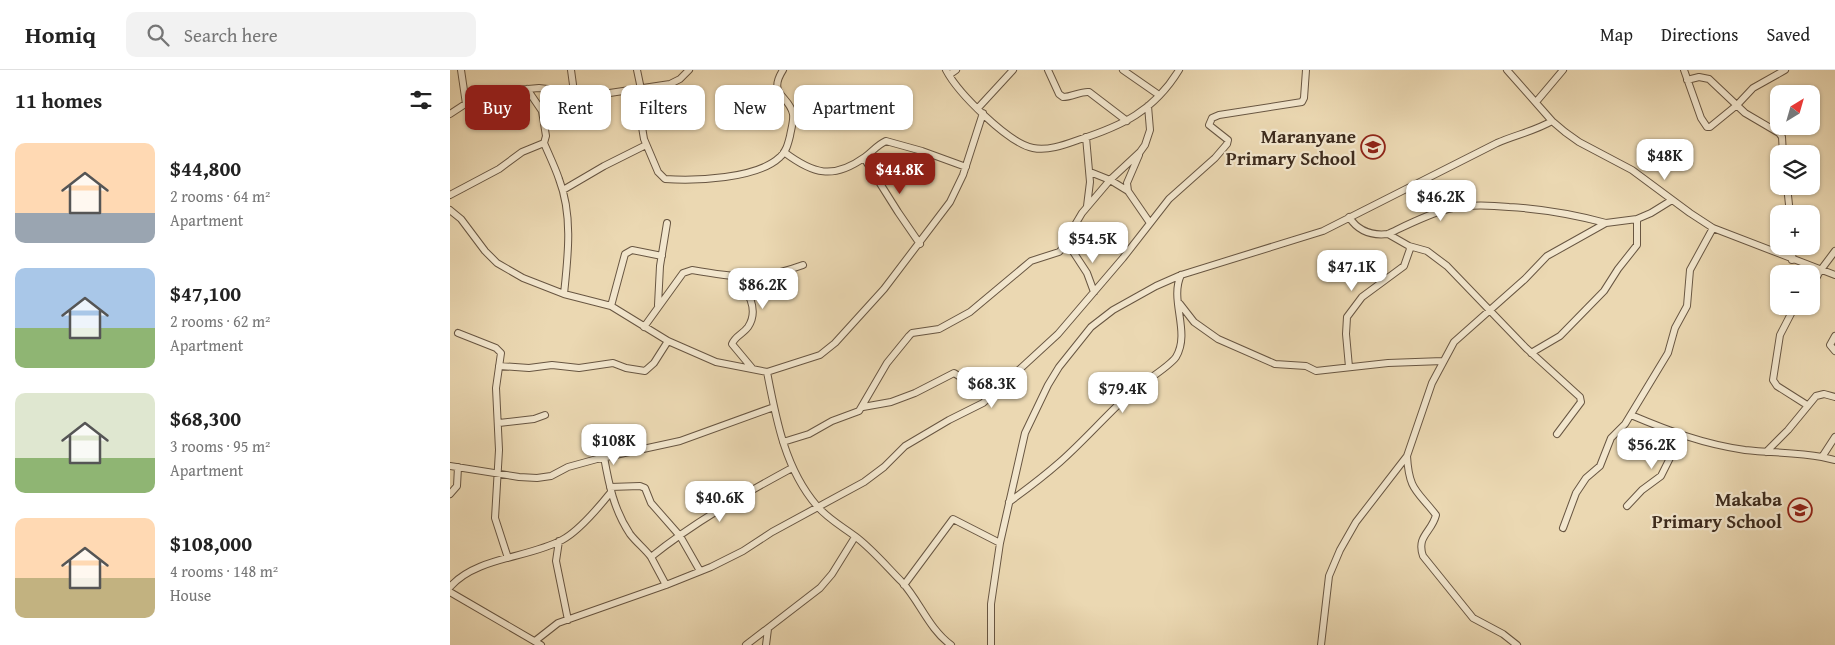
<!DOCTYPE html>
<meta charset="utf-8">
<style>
:root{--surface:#fff;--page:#f2f2f2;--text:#222;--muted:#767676;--line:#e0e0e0;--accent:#8f2418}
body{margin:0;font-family:"Gentium Book Plus",serif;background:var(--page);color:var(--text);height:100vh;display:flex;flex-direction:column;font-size:19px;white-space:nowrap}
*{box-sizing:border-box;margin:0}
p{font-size:16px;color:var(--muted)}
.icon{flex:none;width:28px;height:28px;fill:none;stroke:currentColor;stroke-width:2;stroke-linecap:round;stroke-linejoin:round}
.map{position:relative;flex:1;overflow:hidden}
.side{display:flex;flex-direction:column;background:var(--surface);width:450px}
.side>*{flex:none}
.hud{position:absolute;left:15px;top:15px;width:475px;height:45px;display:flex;gap:10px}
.needle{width:32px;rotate:37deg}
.fabs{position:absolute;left:1320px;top:15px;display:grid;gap:10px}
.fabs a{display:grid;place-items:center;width:50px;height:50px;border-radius:10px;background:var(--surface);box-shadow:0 1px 4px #0004;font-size:25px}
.price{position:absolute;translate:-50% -42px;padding:0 11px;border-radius:10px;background:#fff;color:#222;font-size:16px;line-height:32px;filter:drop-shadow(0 1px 2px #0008)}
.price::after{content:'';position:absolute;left:50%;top:30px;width:15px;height:11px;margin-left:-8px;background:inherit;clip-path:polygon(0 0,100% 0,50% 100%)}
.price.current{background:var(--accent);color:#fff}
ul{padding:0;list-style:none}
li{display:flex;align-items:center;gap:15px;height:125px;padding:0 15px}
li span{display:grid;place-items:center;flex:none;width:140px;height:100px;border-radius:10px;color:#555}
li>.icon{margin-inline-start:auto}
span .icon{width:60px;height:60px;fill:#fffc;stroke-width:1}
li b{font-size:21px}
h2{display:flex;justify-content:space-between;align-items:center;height:60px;padding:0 15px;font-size:21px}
.chip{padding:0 18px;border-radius:10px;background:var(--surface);box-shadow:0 1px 4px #0004;font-size:18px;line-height:45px}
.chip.current{background:var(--accent);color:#fff}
header{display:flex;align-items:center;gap:30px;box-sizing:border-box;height:70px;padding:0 25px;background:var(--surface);border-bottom:1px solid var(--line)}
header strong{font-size:24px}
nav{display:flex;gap:28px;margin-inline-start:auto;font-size:18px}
.search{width:350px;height:45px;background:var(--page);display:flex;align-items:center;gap:12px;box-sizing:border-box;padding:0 18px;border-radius:10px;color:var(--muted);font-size:19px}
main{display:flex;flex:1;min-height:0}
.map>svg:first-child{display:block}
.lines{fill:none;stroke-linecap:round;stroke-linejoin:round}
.minor-casing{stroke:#685642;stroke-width:8}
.minor{stroke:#f2e6cd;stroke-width:6}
.labels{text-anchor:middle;stroke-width:4.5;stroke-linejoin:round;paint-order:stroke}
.poi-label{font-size:19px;font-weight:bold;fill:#3d2b1d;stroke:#f2e6cd;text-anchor:end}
</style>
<header>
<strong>Homiq</strong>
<div class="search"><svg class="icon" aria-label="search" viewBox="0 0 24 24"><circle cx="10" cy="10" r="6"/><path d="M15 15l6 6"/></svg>Search here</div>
<nav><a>Map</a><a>Directions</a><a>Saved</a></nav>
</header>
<main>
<section class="side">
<h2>11 homes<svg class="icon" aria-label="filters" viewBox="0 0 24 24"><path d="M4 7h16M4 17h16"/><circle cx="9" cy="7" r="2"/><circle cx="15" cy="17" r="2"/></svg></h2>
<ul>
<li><span style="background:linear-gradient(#ffd9b3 70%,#9aa5b1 0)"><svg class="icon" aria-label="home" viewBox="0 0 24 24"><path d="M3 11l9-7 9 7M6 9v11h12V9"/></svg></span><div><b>$44,800</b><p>2 rooms · 64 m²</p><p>Apartment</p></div></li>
<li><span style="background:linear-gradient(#a9c7e8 60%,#8fb573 0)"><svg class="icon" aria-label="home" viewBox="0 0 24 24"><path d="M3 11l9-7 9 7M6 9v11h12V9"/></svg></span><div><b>$47,100</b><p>2 rooms · 62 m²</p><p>Apartment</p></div></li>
<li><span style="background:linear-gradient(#dfe7d0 65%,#8fb573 0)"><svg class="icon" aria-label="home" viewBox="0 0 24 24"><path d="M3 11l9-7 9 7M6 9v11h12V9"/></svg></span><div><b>$68,300</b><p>3 rooms · 95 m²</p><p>Apartment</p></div></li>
<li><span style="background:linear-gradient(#ffd9b3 60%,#c2b280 0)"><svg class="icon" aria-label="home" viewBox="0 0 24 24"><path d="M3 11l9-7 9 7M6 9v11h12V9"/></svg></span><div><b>$108,000</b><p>4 rooms · 148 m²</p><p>House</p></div></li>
</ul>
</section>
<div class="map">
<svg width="1385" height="575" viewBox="0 0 1385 575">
<rect width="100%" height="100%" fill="#ebd8b2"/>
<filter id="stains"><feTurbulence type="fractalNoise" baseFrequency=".004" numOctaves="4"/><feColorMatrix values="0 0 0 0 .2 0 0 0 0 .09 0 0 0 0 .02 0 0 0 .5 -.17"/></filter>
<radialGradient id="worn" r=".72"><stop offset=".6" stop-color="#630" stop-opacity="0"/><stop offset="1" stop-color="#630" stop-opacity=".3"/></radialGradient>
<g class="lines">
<g class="minor-casing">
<path id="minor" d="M11,0L16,34
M121,0L124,22L135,24H153L220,14L230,9L239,0
M187,0L191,19L192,57L194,69L208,102L215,109C245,111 307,109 330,87C336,82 338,74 340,66C341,59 344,51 343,44C339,25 317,25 333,0
M496,0C508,23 558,73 583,78C598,81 614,75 628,70C672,56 704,41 729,0
M598,0L609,24L613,27C622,27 631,21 639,22L677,51
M673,0L709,25
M1057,0L1102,51L1115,62L1129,72L1182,100L1240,143L1263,158L1385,205
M1234,0L1251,48L1257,57H1260L1287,35L1303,18L1335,0
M499,5L506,0
M1237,10L1249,7L1259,9L1295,43L1329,63L1332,67L1333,84
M77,19L92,41
M1086,32L1113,0
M528,38L563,0
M0,44L32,23L89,18L124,22
M636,67L640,112L637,136
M334,82C363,104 383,110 415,87C422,82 427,75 436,71L472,81L516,97
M414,88L448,142L470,174
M640,102L660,110L678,121L700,153
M1337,116L1340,144
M113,120L154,96L196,75
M678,121L677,113L689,85
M0,125L49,99L72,82L94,73
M0,140L11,149L35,181L47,193L73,208L114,224L161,236L218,271L266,292L317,302L370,285L385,273L434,219L500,132L513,105L533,43
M899,147C908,161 921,166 938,164C957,155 978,144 998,139C1017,134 1039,135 1059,137C1094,139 1122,144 1156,153
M959,176L977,181L997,196L1076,278L1130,327L1131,332L1107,364
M1342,190L1343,176
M286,207C297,220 310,239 298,257C293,264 285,266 282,274L302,298
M1361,218L1370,201L1385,181
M644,222L637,203L620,177L619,165L632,143L660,110L690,82L695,75L700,60L698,36
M114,224C118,186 123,145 109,109C105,97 99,85 94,73L96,66L92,41L104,34L132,23
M730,234L744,252L768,269L825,294L856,296L866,301L938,293L993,291
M208,235L210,196L217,153
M161,236L175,184L182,180L212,186
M1345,236L1330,265L1323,310L1327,316L1357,335
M194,257L233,203L242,200C287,208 309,211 353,195
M8,263L46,278L51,283L46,318L49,380L45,448L58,488
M1385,266L1380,275L1385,281
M1081,283L1110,266L1154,221L1168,199L1187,175V149
M49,296L79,298L102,295L129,298L163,293L176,298L195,301L204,293L218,271
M899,297L896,264L897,247L912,227L954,196L960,179L959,176L938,164
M317,302C326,349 335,399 367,436C378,449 393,457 406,467C423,480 437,497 452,512C470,532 479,559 501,575
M413,337L441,332L465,323L504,303L520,313H526L546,306L565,304
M1181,345C1219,361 1253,374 1295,380C1321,383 1347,382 1372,387L1385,367
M49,353L84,349L95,345
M333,372L359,364L382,351L409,341L437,293L459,266L462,263L489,259L520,242L581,191L609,182L619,172
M1316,382L1338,360L1366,326L1374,324L1385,327
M957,386C959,421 967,420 986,445C982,462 966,466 973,486L1023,548L1053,564L1067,575
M154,387C159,415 164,440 180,464C186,472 195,479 201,487
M1372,387L1385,390
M0,396L69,407L87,408L101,406L118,397L147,389L230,371L324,337
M160,417L190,416L195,418L201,433L230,466L250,501
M0,424L7,416L8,397
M559,432C577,419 594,406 610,392C636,369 658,343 684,320C695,311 719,297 726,287C741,262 719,230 731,205
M1177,436L1192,420L1211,406L1231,366
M1113,458L1126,423L1136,408L1150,396L1161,368L1175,354L1218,283L1225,258L1237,236L1240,200L1263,158
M109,471L106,491L118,550
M216,515L201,487C243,453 294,424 342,398
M454,515L503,449L550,473
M0,517C26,487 79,488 112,470C129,461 149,437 161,422
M0,522L91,575
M85,571L108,553L216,515L261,497L293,481L322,462L414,412L434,397L455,376L499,350L533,333L608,264L673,188L719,129L765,88L777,74L778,70L759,55L762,48L769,45L852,32L854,28L856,0
M296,575L370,518L382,504L405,467
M316,575L318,559
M541,575V534L550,473L575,363L598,315L609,297L641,257L663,240L706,216L731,205L873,161L1047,73C1065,65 1085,61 1102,51
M871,575L879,506L890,480L906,452L957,386L982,313L1004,272L1075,209L1097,186L1156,153L1187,149L1201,143L1222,130"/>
</g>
<use href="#minor" class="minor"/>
</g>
<defs>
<g id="school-ring" transform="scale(1.25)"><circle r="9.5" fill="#f2e6cd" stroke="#8f2418" stroke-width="1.5"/><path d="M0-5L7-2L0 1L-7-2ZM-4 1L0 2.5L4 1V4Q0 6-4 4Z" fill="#8f2418"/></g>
</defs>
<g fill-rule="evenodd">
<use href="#school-ring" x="923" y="77"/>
<use href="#school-ring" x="1350" y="440"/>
</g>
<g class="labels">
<g class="poi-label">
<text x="906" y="73">Maranyane<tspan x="906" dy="22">Primary School</tspan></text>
<text x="1332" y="436">Makaba<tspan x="1332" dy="22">Primary School</tspan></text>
</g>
</g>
<rect width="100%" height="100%" filter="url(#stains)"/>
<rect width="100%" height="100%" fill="url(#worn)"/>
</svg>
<div class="fabs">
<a><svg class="needle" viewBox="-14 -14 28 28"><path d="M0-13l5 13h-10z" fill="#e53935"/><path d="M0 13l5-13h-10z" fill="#767676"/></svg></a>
<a><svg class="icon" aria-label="layers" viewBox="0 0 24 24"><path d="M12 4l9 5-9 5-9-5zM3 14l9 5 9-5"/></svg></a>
<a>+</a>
<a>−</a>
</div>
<b class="price" style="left:1215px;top:111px">$48K</b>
<b class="price current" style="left:450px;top:125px">$44.8K</b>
<b class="price" style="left:991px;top:152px">$46.2K</b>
<b class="price" style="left:643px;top:194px">$54.5K</b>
<b class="price" style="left:902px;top:222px">$47.1K</b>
<b class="price" style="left:313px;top:240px">$86.2K</b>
<b class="price" style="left:542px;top:339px">$68.3K</b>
<b class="price" style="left:673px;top:344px">$79.4K</b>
<b class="price" style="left:164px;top:396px">$108K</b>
<b class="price" style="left:1202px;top:400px">$56.2K</b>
<b class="price" style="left:270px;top:453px">$40.6K</b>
<div class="hud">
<a class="chip current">Buy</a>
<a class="chip">Rent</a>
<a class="chip">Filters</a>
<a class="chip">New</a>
<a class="chip">Apartment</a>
</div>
</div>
</main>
